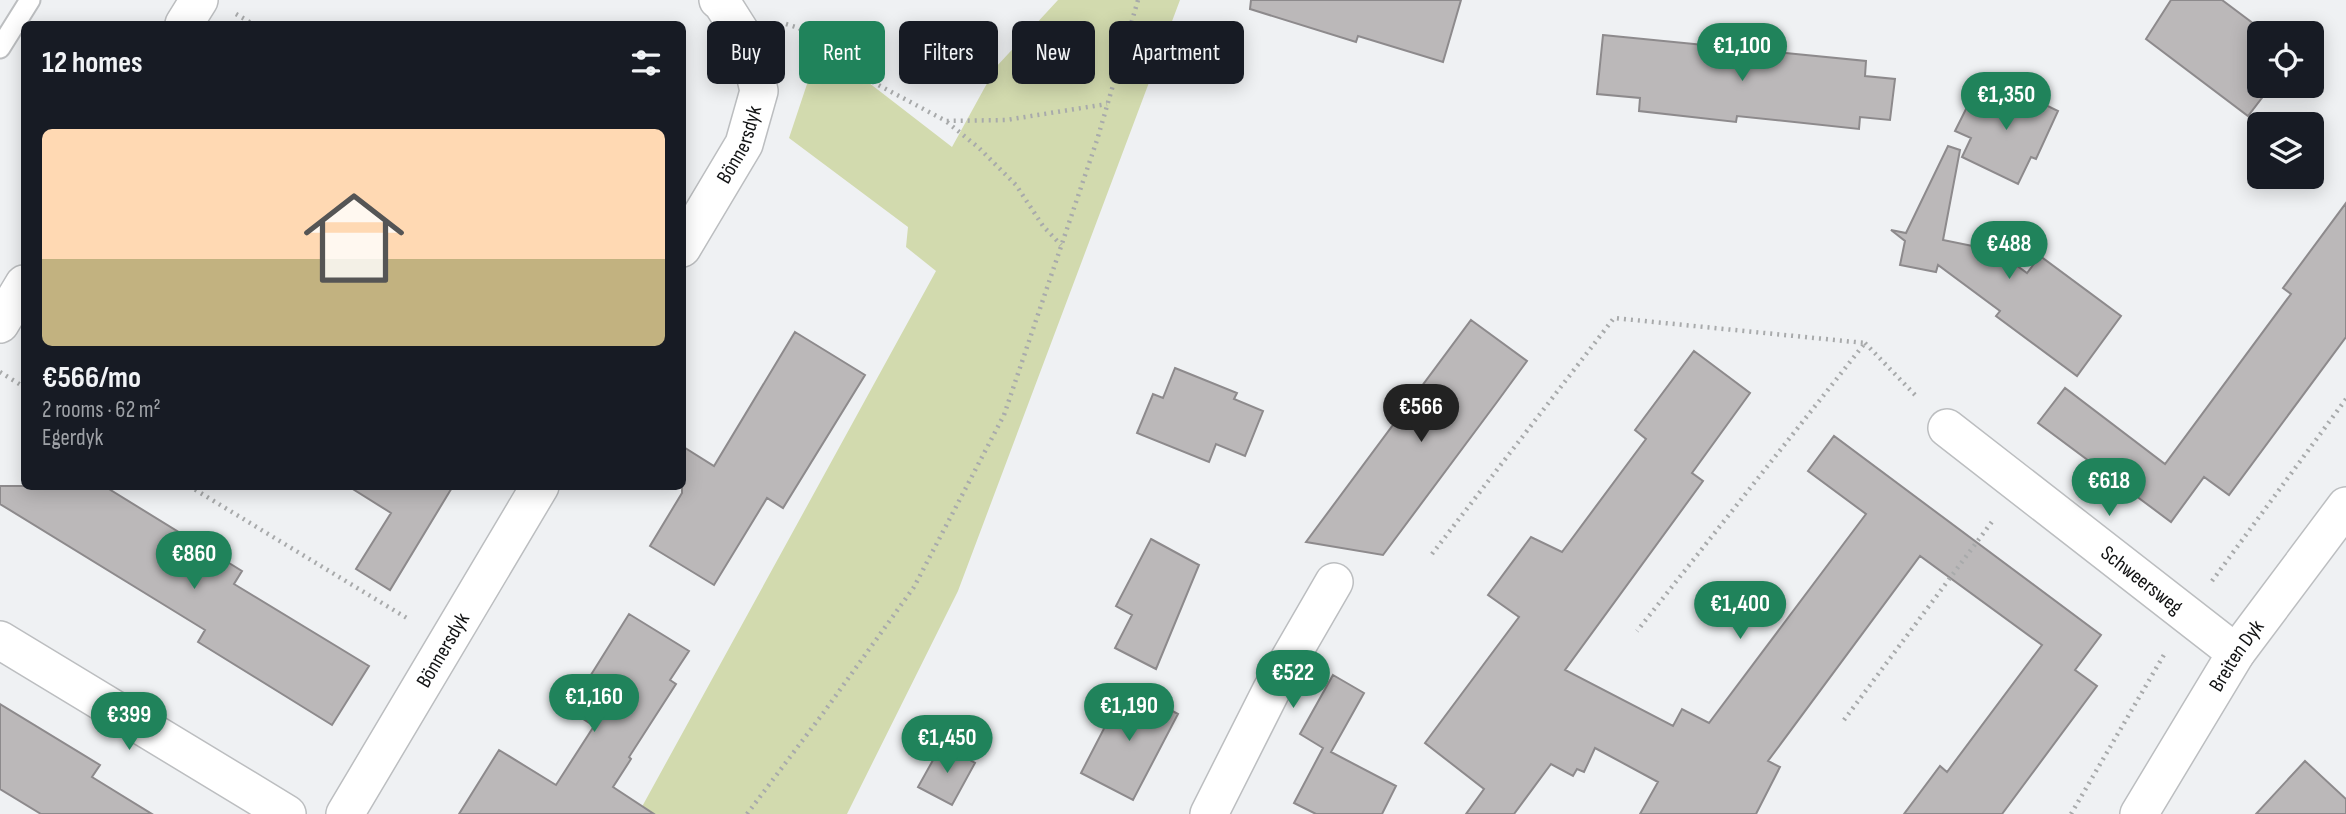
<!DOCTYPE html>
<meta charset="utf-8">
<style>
:root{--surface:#171b24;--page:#20242c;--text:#f1f3f6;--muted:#9ea1a6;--line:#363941;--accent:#20835b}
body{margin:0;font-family:"Sofia Sans Condensed",sans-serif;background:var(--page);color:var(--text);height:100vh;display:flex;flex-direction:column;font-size:26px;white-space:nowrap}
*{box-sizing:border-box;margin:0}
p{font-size:23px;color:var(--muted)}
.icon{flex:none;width:38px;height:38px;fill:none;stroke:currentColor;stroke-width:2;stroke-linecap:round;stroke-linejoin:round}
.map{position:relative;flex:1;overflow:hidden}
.drawer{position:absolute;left:21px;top:21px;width:665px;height:469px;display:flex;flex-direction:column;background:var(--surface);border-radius:10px;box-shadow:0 4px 18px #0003}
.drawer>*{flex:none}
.hud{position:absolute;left:707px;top:21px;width:665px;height:63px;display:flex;gap:14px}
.controls{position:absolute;left:2247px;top:21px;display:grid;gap:14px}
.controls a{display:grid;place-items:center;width:77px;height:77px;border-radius:10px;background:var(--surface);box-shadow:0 4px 18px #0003;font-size:35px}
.price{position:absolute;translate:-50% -60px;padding:0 16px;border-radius:24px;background:var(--accent);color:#fff;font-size:23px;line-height:46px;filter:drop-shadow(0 2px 4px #0008)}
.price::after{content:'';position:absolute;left:50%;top:42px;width:21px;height:16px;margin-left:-10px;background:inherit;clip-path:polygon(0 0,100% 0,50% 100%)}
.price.current{background:#222;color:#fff}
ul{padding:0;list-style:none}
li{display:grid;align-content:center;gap:14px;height:371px;padding:0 21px}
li+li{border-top:2px solid var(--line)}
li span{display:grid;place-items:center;height:217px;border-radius:10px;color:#555}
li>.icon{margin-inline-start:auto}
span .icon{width:126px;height:126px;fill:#fffc;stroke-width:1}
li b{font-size:30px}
h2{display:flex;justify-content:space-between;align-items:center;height:84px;padding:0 21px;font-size:30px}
.pill{padding:0 24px;border-radius:10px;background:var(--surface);box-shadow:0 4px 18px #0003;font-size:24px;line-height:63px}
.pill.current{background:var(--accent);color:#fff}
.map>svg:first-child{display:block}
.green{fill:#d2daae}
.building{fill:#bbb8b9;stroke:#8d8a8c;stroke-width:2}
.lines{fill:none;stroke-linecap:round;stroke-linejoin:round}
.lane-casing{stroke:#bcbec0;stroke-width:23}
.street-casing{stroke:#bcbec0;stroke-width:40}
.path{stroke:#a8aaab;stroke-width:4.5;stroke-dasharray:2 5;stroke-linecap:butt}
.lane{stroke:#fff;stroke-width:19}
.street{stroke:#fff;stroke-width:37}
.labels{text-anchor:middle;stroke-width:5;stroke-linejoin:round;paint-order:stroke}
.street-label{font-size:21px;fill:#111213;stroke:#eff1f3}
</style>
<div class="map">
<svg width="2346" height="814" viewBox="0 0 2346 814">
<rect width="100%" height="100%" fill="#eff1f3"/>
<path class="green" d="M1058,0H1180L958,591L847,814H638L936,271L906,247L908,227L789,138L820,45L952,147L996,67Z"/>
<path class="building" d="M1251,0H1461L1443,62L1358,36L1356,42L1250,9Z
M2171,0H2222L2266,33H2259V86H2271L2248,116L2146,39Z
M1603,35L1866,61L1865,76L1895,79L1890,120L1860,117L1859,129L1737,116L1736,122L1639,111L1640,98L1597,94Z
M1998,82L2058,111L2036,159L2031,157L2018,184L1962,157L1971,138L1955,131L1971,99L1986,106Z
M1948,146L1960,150L1943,240L1997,251L2027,273L2040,256L2121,316L2077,376L1996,316L2000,311L1938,265L1936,272L1900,265L1905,241L1891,230L1906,233Z
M2346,203V337L2229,495L2204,477L2171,522L2038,423L2065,388L2165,464L2291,294L2283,288Z
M1471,320L1527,361L1497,402L1383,555L1306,542Z
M795,332L865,375L783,508L767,498L714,585L650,546L682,493V446L714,466Z
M1694,351L1750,393L1692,473L1703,481L1565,670L1673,726L1682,709L1709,723L1866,514L1808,471L1834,436L2101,635L2075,670L2097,686L2002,814H1904L1940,766L1947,772L2042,645L1920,556L1768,761L1780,767L1756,814H1640L1658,782L1595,748L1584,772L1577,769L1573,776L1551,764L1514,814H1466L1484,789L1425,743L1519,617L1488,595L1531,537L1562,552L1646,439L1635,430Z
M1175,368L1237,393L1234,399L1263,411L1245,456L1216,444L1209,462L1137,433L1153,394L1163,398Z
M0,486H104L242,571L234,584L369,666L332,725L198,642L205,630L0,504Z
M348,486H453L390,590L356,569L391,513Z
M1151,539L1199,565L1156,669L1115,648L1132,615L1116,606Z
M629,614L689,651L670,680L676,684L629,757L631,759L613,787L654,814H459L499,750L556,785L594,726L569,710Z
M1333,675L1364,693L1331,752L1396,786L1382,814H1316L1294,803L1323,748L1300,734Z
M1126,686L1178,714L1133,800L1081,773Z
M0,704L100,765L92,777L152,814H41L0,789Z
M942,744L975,763L952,805L918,787Z
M2305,761L2346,799V814H2256Z"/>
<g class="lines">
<g class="lane-casing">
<path id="lane" d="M0,48L30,0"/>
</g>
<g class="street-casing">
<g id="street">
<path d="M184,24L199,0"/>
<path id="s1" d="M682,248L744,144L759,91L748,44L722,3L718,0"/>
<path d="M0,324L24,284"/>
<path id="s2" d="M1947,428L2236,653"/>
<path d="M0,640L287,814"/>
<path id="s3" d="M345,814L540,486"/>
<path d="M1209,814L1271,691L1334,582"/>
<path id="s4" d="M2139,814L2236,653L2346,506"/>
</g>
</g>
<path class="path" d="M236,14L253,24
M786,24L799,28L854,72L946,121L1006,120L1107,104
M947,122L979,148L1016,185L1043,226L1061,245
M1865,343L1918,398
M0,372L24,387
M189,486L410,620
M1432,554L1614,318L1865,343L1637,631
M2212,581L2346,399
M1844,720L1994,519
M747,814L824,712L914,587L1004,415L1097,140L1138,0
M2071,814L2165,653"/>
<use href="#lane" class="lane"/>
<use href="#street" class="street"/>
</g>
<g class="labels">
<g class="street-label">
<text dy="7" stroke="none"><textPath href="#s1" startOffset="119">Bönnersdyk</textPath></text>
<text dy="7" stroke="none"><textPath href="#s2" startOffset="247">Schweersweg</textPath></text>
<text dy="7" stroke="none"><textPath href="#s3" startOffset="191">Bönnersdyk</textPath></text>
<text dy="7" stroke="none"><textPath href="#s4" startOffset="186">Breiten Dyk</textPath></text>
</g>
</g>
</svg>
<div class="controls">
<a><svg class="icon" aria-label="locate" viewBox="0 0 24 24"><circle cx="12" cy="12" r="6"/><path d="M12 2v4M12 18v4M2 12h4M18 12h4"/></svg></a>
<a><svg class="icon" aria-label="layers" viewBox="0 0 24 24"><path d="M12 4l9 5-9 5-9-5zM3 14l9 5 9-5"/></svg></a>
</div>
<b class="price" style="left:1742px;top:83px">€1,100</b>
<b class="price" style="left:2006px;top:132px">€1,350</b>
<b class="price" style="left:2009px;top:281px">€488</b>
<b class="price current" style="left:1421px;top:444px">€566</b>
<b class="price" style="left:2109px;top:518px">€618</b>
<b class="price" style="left:194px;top:591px">€860</b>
<b class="price" style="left:1740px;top:641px">€1,400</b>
<b class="price" style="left:1293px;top:710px">€522</b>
<b class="price" style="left:594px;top:734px">€1,160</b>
<b class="price" style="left:1129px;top:743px">€1,190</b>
<b class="price" style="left:129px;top:752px">€399</b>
<b class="price" style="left:947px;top:775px">€1,450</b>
<div class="hud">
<a class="pill">Buy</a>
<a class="pill current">Rent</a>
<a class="pill">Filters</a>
<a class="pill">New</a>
<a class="pill">Apartment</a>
</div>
<section class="drawer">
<h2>12 homes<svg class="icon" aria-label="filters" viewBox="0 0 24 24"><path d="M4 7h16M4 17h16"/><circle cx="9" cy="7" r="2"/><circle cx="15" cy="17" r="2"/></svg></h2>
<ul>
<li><span style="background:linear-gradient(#ffd9b3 60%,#c2b280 0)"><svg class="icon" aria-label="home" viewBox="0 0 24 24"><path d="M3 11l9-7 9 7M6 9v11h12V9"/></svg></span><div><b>€566/mo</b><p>2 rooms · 62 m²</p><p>Egerdyk</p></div></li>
</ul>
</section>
</div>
